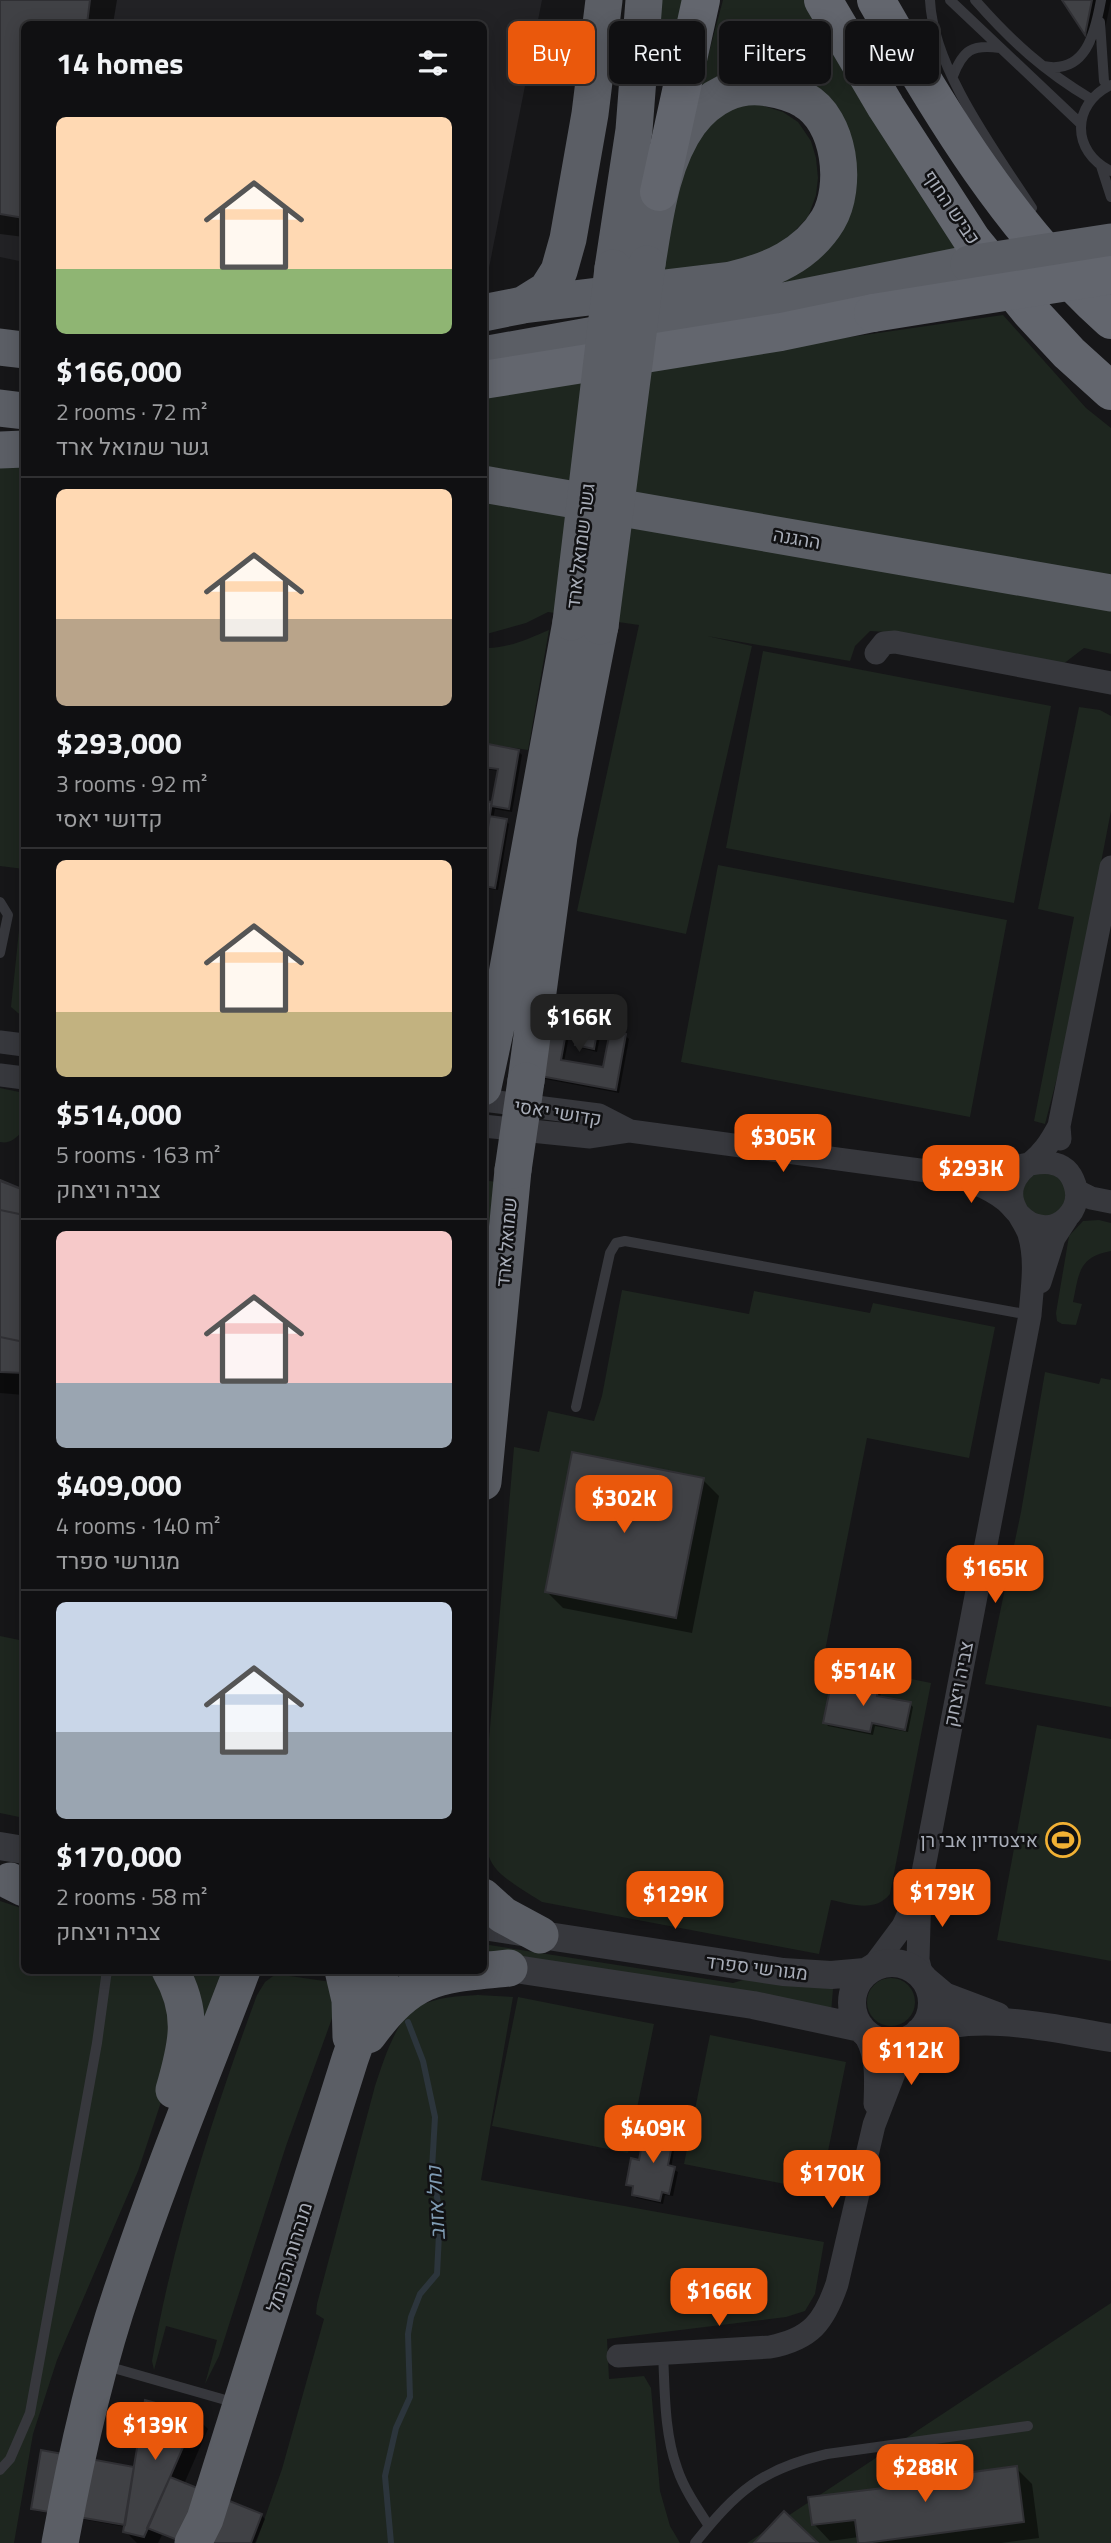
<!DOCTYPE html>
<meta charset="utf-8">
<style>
:root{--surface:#101012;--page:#1e1e20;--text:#f1f3f6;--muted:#9c9d9f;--line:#303032;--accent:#ea580c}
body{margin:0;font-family:"Titillium Web",Heebo,sans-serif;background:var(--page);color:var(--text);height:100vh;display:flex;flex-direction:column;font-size:26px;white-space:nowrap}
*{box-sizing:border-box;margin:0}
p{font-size:23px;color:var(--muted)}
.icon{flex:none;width:38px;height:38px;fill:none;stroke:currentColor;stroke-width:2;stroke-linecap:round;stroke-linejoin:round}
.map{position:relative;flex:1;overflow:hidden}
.drawer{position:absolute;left:21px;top:21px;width:466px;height:1953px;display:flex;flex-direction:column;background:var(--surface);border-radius:10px;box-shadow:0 4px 18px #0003,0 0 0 2px var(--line)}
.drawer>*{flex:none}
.hud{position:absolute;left:508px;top:21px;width:497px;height:63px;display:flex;gap:14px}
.price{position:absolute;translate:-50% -60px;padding:0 16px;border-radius:14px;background:var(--accent);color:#fff;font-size:23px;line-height:46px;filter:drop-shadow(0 2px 4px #0008)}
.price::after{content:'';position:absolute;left:50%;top:42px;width:21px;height:16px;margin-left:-10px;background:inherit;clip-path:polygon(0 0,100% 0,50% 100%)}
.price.active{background:#222;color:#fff}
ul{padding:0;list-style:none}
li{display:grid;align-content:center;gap:14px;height:371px;padding:0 35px}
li+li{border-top:2px solid var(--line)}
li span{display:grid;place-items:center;height:217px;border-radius:10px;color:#555}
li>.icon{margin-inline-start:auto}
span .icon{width:126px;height:126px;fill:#fffc;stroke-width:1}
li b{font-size:30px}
h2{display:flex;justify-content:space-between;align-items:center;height:84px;padding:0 35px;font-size:30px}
.chip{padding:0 24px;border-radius:10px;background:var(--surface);box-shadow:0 4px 18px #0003,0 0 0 2px var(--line);font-size:24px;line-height:63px}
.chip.active{background:var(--accent);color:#fff}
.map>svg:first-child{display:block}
.built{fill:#222225}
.green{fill:#1e261f}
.shadow{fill:#0007}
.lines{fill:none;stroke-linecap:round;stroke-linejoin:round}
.stream{stroke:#2c353c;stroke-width:6}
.building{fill:#404145;stroke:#303034;stroke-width:2}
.service{stroke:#37383d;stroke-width:10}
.minor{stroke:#37383d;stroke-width:23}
.tertiary{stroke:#37383d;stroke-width:28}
.trunk{stroke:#5b5e65;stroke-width:37}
.motorway{stroke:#63666e;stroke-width:38}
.trunk-bridge{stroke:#5b5e65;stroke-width:37}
.motorway-bridge{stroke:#63666e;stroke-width:38}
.labels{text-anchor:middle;stroke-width:5;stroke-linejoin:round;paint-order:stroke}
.street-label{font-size:19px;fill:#a8adb8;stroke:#111113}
.poi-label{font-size:19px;fill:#a8adb8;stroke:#111113;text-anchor:end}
.water-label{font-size:21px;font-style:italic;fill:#7f9bb3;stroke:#111113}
</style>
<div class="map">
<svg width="1111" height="2543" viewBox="0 0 1111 2543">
<rect width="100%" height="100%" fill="#161618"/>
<path class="built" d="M0,0H542L486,283L483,284V24H24V262L0,257Z"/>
<path class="green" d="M654,0H692L674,79L650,71Z
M723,0H806L966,253L737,291L815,250L841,115L816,86L771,69L746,68L729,71L700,86Z
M751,102L783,112L798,122L811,141L816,158L818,178L816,195L808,217L771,256L649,278L670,184L704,120Z
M1003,315L1086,408L1111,428V579L483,469V390Z
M24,459V869L0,866V460Z
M483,492L1111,603V654L1084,648L1058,668L887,632L870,631L855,646L850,661L707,636L752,646L686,934L577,911L639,625L548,612L526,623L483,635Z
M549,630L528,750L483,743V679L488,648C509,648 530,638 549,630Z
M763,651L1051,706L1014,903L726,848Z
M1079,707L1100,710L1111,716V811L1066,1043L1045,1124L1034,1121L1074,917L1038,909Z
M718,865L1007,920L970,1117L681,1062Z
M24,883V1018L11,1007Z
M0,1088L24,1093L23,1131C16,1138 10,1144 0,1142Z
M1036,1173L1058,1175L1067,1187L1064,1209L1043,1218L1023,1205C1022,1188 1023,1183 1036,1173Z
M483,1180L503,1183L483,1369Z
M1099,1220L1111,1223V1251C1078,1257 1079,1274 1073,1302L1082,1304L1076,1325L1062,1324L1057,1321L1056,1313L1069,1236L1083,1221Z
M622,1290L749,1314L754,1291L870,1313L873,1303L995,1327L969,1458L867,1438L823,1661L931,1683L890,1894C875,1913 851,1904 831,1900L819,1954L542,1902C484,1866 485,1867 484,1798L514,1447L539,1452L548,1411L594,1421L602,1396Z
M1045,1372L1099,1384L1101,1378L1111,1380V1707L985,1684L1021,1512Z
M0,1636L24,1641V1818L0,1813Z
M1037,1725L1111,1739V1961L997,1940Z
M0,1901L24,1909V1970L160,1971L175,2060L138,2171L57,2360L33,2434L14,2543H0Z
M483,1944L733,1983L746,1979L833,1989L831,2013L750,1994L483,1951Z
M182,1971H227L194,2076Z
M276,1974L331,1982L335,2010L286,2146L219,2356L205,2384L217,2340L166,2326L154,2370L152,2361C174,2236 213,2114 257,1995L265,1982Z
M867 2002a24 24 0 1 1 48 0a24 24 0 1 1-48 0Z
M478,1995L513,1997L481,2180L824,2242L815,2294L805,2311L786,2317L607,2339L609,2379L644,2376L651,2388L660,2491L670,2526L680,2543H256L282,2469L324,2319L316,2314L317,2304L375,2086C383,2063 396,2017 419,2006C438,1997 458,1996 478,1995Z
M518,1997L654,2024L628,2153L492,2126Z
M710,2035L846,2062L820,2191L684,2164Z
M1111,2303V2543H747Z"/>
<path class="shadow" d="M0,0H117L113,24H24V237L0,234Z
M1064,0H1111L1101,48L1087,34Z
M518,751L522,755L512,812L495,809L493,819L506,821L509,824L498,890L483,888V862L489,830L483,829V803L493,804L499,771L485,769L483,755Z
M571,1001L575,1005L564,1062L605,1069L626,1036L629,1039L619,1093L545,1079L542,1075Z
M601,1008L605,1011L597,1052L581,1048L577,1045Z
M0,1183L24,1192V1395L0,1393Z
M703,1480L719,1496L692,1633L563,1608L547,1592Z
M878,1690L881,1693L880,1698L910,1704L913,1707L908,1732L875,1726L873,1735L828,1726L825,1722Z
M674,2132L677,2135L671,2168L678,2172L673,2196L665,2195L663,2204L637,2198L633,2195L635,2188L628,2184L640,2162Z
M146,2403L196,2417L208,2429L184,2484L261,2515L265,2519L255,2543H183L162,2535L158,2543H137L125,2531L126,2527L36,2511L32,2508L135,2469Z
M918,2464L933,2479L1016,2468L1032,2484L1039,2538L1001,2543H860L859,2537L830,2541L814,2524L885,2489Z"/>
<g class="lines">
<path class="stream" d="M391,2543L385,2476L396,2428L410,2397L408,2334L411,2317L420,2294L437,2274L440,2214L432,2169L435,2117L423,2061L408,2022"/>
</g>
<path class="building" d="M0,0H90L87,24H24V218L0,214Z
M1062,0H1092L1085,35Z
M483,743L519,750L509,809L491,806L498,769L483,767Z
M483,801L492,802L488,828L483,827Z
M489,816L507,819L495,888L483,886V855Z
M555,996L572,1000L561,1060L603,1067L610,1031L626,1034L616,1090L540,1076Z
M584,1003L602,1006L594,1049L575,1045Z
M0,1180L24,1190V1342L0,1337Z
M0,1181L24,1190V1215L0,1210Z
M0,1210L24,1215V1373L0,1372Z
M572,1452L704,1478L676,1618L545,1592Z
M832,1679L878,1688L877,1696L911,1702L905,1730L872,1723L870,1732L823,1723Z
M646,2124L675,2130L668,2165L675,2167L669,2194L662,2192L660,2201L632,2195L633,2186L626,2185L631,2158L639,2160Z
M145,2400L197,2415L144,2537L123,2532Z
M41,2450L134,2467L125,2525L31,2509Z
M919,2462L921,2479L1017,2466L1024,2522L865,2543H858L855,2520L812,2525L808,2497L883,2488L881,2467Z
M170,2477L262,2514L251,2543H185L147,2528Z
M784,2511L818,2543H754Z"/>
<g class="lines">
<path class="service" d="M930,0C933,68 995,151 1032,208
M950,0L1081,124
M975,0C1011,41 1044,71 1091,99
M1100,22L1104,81
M1043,66C1086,75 1095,33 1101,0
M953,76C963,50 972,44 1000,48
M1111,85C1071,104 1071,152 1111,171
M1101,166L1111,197
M0,902L8,915L0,953
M576,1407L610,1253L616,1243L625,1241L1030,1315
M663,2353C665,2391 664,2432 677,2468C684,2489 697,2508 709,2526
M103,2365L236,2403
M0,2470L10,2459L30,2413L97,2043L107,1970
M695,2543C737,2491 761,2469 827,2454L1028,2426"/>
<path class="minor" d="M876,653L884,643L895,642L1111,683
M0,1042L24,1045
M0,1075L24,1078
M483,1100L599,1115L630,1131
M483,1126L590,1137L630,1131L942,1173C958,1173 975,1174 991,1172C1019,1169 1063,1146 1075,1185C1083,1210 1059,1233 1035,1225C1022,1221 1015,1209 1006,1201C988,1186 964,1179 942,1173
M1060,1139L1059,1126L1111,867
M1077,1191L1091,1198L1111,1202
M1040,1282L1054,1238L1067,1218
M871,1969L903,1926L916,1898
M922,1976L918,1960L920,1888L1030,1315C1032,1289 1037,1260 1029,1234C1023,1217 1007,1205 1013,1185C1017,1170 1032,1164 1041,1153C1049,1145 1054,1135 1059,1126
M861,2028C878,2054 876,2074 875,2104
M618,2356L770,2347C811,2339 824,2322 837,2284L874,2125L901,2055L919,2032"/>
<path class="tertiary" d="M0,1846L24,1850
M483,1926L783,1972L831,1975L865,1972
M852 2003a40 40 0 1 1 80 0a40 40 0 1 1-80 0Z
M489,1965L753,2005L861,2028
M925,1980L944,1996L997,2016
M919,2032C980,2010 1050,2028 1111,2038"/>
<path class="trunk" d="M613,268L634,130L644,0
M523,305L547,290L559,271L568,239L590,114L604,0
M483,313L523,305L731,280C770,271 807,255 828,220C848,186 840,120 804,100C793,93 780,90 768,88C737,82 709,97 690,122C661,162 655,216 647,264
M0,347L24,350
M483,355L784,301L969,264
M0,408L24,411
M0,450L24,449
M483,484L1111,593
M526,1081L559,836L600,626
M483,1087L505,985L571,622
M483,1482L513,1170
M10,1881L24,1888
M483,1897L503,1915L540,1935
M170,1970C195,2013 187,2045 174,2090
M343,1970L350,2000L351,2037
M368,2035C413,1974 437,1975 509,1968
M60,2543C76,2456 95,2369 124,2285C159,2179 202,2075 242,1970
M193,2543L205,2519L350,2059L381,1970"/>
<path class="motorway" d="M823,0L886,107L972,240L1030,311L1069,353L1111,391
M876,0C942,116 1011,230 1111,320
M659,192L701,0
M483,380L781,332L873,313"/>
<path class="trunk-bridge" d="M969,264L1111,242
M571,622L613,268
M600,626L647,264
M513,1170L526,1081"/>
<path class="motorway-bridge" d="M873,313L1111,275"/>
</g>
<defs>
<g id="stadium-ring" transform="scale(1.75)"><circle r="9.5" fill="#111113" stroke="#f2b134" stroke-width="1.5"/><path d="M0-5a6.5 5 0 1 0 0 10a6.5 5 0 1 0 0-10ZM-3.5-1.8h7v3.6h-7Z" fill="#f2b134"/></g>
</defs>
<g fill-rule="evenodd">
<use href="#stadium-ring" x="1063" y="1840"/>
</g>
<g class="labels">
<g class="street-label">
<text transform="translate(952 207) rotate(56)" y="7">כביש החוף</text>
<text transform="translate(797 538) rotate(10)" y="7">ההגנה</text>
<text transform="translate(580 546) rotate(-83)" y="7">גשר שמואל ארד</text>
<text transform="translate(558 1112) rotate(9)" y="7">קדושי יאסי</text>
<text transform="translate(506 1242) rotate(-85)" y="7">שמואל ארד</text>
<text transform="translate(958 1684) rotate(-79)" y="7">צביה ויצחק</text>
<text transform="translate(757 1967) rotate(7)" y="7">מגורשי ספרד</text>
<text transform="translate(289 2257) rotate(-73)" y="7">מנהרות הכרמל</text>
</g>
<g class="poi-label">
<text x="1038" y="1847">איצטדיון אבי רן</text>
</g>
<g class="water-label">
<text transform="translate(436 2203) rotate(-93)" y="7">נחל אזוב</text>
</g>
</g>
</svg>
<b class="price active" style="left:579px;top:1054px">$166K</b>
<b class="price" style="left:783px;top:1174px">$305K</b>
<b class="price" style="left:971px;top:1205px">$293K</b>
<b class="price" style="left:624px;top:1535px">$302K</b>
<b class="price" style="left:995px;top:1605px">$165K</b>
<b class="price" style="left:863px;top:1708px">$514K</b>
<b class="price" style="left:942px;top:1929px">$179K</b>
<b class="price" style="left:675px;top:1931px">$129K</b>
<b class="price" style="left:911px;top:2087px">$112K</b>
<b class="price" style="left:653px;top:2165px">$409K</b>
<b class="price" style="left:832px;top:2210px">$170K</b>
<b class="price" style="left:719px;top:2328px">$166K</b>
<b class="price" style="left:155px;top:2462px">$139K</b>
<b class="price" style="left:925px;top:2504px">$288K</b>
<div class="hud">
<a class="chip active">Buy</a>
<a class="chip">Rent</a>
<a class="chip">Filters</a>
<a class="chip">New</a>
</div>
<section class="drawer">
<h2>14 homes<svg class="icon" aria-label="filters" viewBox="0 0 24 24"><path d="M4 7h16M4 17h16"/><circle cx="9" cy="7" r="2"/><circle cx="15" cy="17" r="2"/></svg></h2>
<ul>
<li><span style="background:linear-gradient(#ffd9b3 70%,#8fb573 0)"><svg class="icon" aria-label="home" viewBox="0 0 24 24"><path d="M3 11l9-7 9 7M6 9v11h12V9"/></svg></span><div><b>$166,000</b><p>2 rooms · 72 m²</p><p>גשר שמואל ארד</p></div></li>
<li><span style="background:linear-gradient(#ffd9b3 60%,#b9a48a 0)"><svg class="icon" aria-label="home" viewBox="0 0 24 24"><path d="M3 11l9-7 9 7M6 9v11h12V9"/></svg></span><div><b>$293,000</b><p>3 rooms · 92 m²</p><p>קדושי יאסי</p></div></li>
<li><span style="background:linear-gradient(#ffd9b3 70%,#c2b280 0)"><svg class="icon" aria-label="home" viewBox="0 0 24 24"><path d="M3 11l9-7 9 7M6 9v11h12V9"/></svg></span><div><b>$514,000</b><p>5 rooms · 163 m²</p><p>צביה ויצחק</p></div></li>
<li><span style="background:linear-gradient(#f6c9c9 70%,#9aa5b1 0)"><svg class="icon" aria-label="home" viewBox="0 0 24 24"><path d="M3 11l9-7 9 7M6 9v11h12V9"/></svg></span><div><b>$409,000</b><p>4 rooms · 140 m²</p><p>מגורשי ספרד</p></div></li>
<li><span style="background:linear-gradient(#c9d6e8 60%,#9aa5b1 0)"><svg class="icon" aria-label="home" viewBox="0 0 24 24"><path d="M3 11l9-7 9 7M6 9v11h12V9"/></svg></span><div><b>$170,000</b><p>2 rooms · 58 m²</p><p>צביה ויצחק</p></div></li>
</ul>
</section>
</div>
